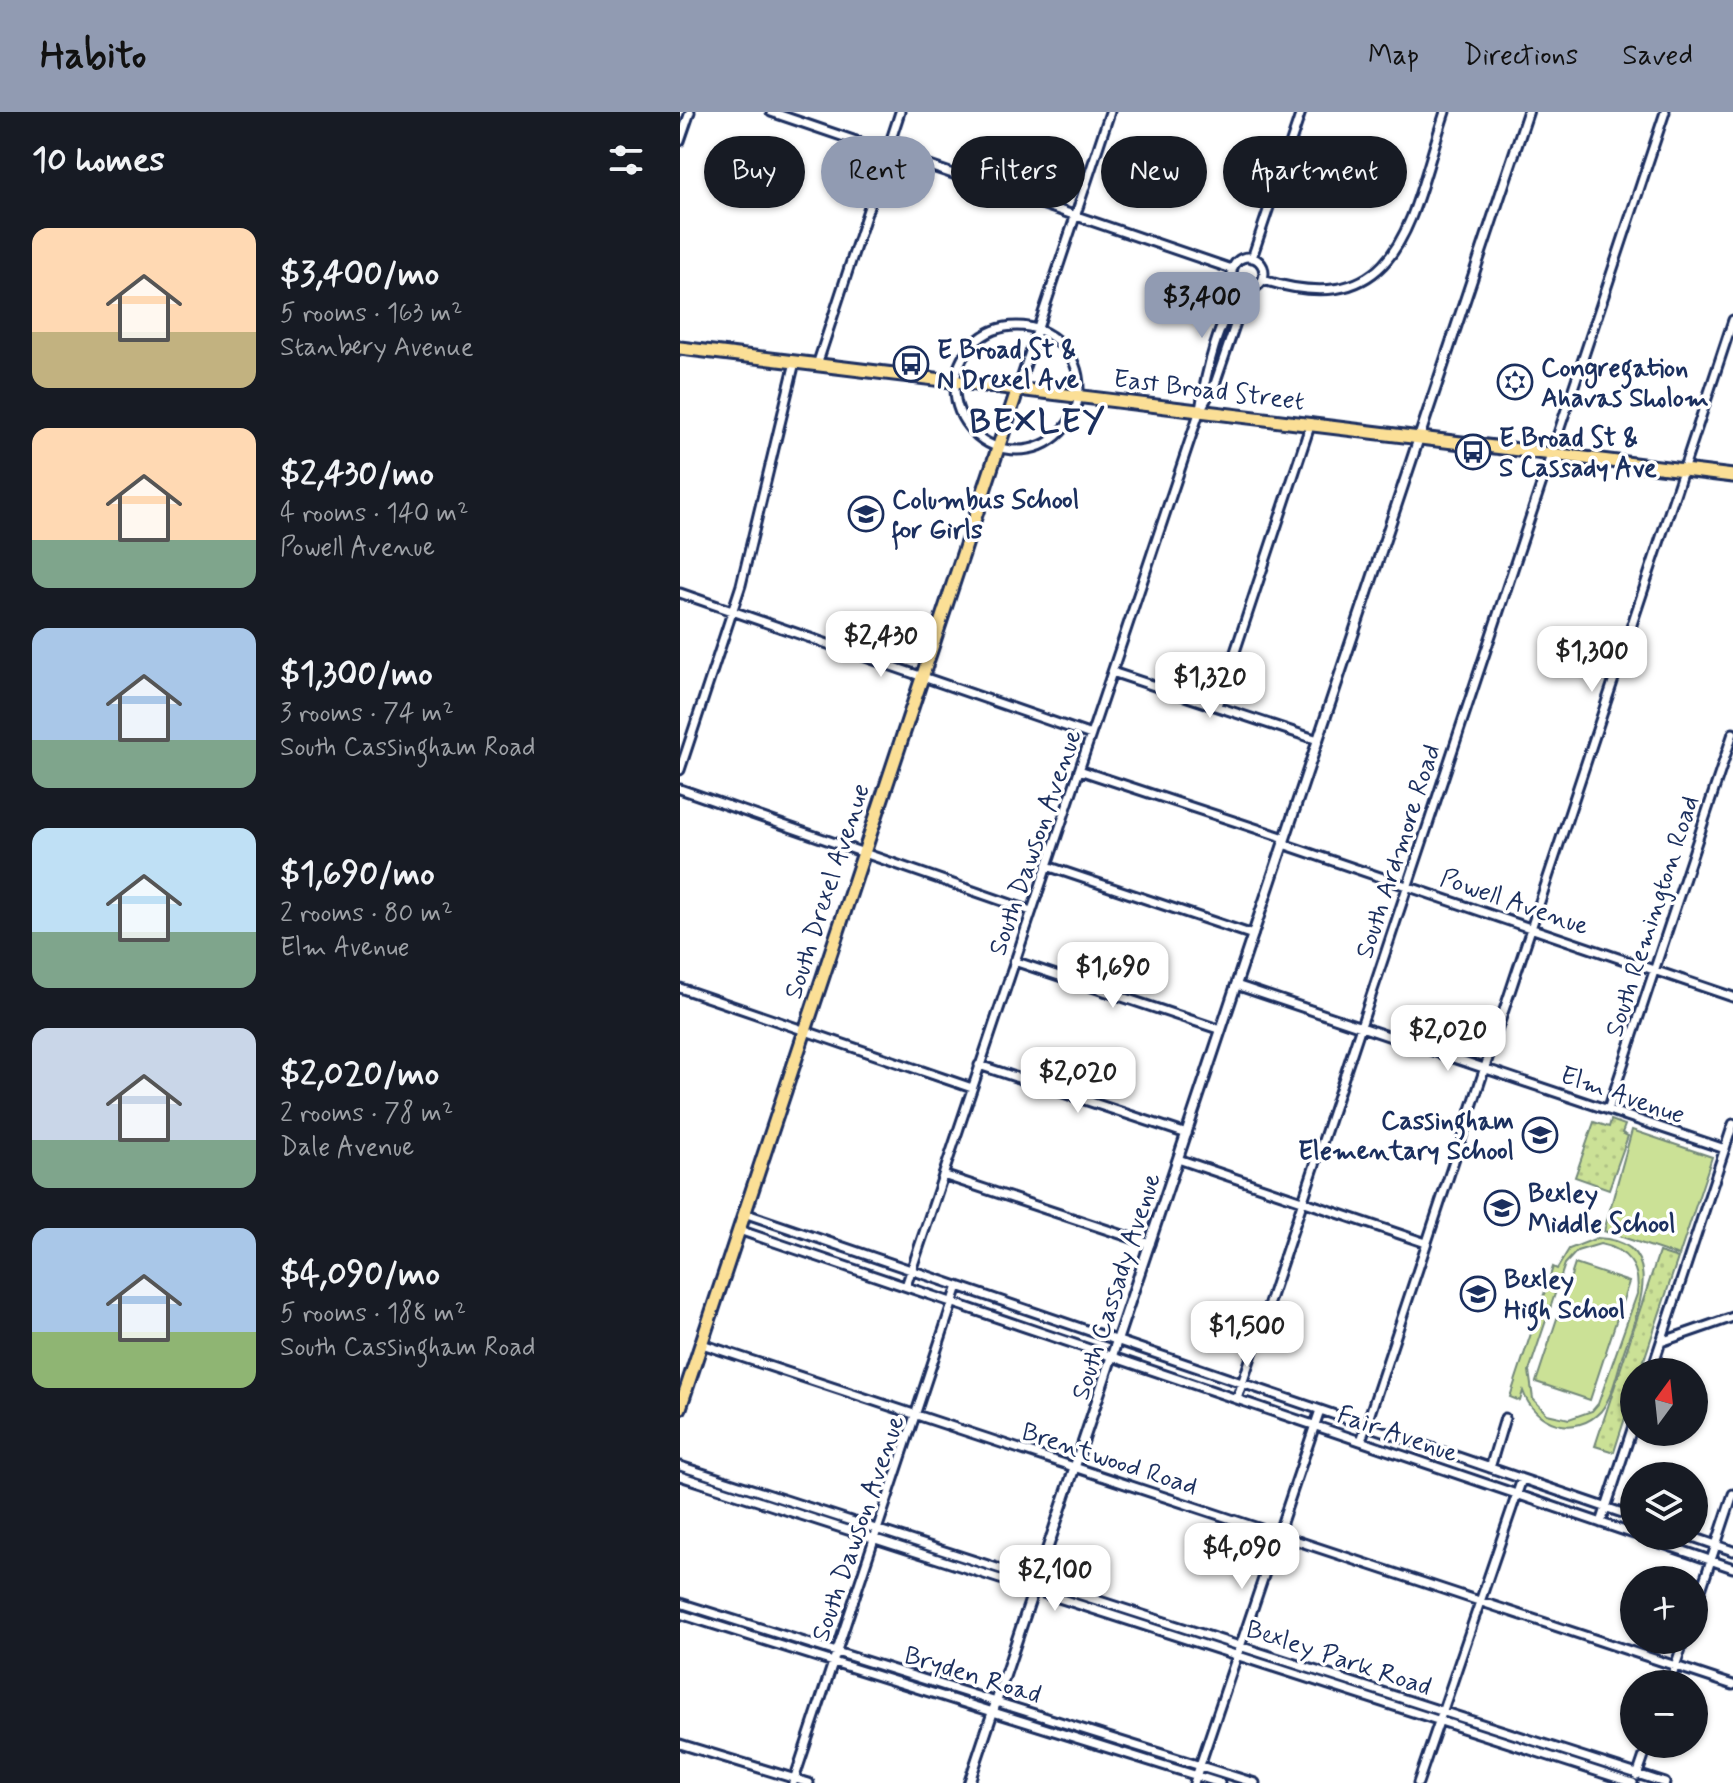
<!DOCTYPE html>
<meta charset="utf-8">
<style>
:root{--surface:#171b24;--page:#20242c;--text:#f1f3f6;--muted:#9ea1a6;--accent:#919bb2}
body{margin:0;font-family:Mynerve,sans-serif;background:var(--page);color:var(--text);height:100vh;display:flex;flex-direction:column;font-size:30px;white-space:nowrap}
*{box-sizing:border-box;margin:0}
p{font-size:26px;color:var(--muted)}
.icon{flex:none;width:44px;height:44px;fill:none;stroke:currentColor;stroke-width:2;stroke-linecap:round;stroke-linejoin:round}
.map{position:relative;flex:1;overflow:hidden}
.side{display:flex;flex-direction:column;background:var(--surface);width:680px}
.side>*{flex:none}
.hud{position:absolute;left:24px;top:24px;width:760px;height:72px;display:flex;gap:16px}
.needle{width:52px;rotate:15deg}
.buttons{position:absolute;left:940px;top:1246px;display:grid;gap:16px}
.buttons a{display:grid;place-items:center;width:88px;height:88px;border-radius:50%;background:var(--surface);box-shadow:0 2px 6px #0004;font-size:40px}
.price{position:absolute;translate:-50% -68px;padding:0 18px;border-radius:16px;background:#fff;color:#222;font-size:26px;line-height:52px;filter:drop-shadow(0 2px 4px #0008)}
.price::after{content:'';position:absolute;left:50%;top:48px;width:24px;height:18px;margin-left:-12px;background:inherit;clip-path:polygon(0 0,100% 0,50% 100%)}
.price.active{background:var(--accent);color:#111}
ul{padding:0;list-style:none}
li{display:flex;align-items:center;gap:24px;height:200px;padding:0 32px}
li span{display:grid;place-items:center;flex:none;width:224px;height:160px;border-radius:16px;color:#555}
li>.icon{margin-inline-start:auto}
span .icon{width:96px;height:96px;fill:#fffc;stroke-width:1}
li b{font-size:34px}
h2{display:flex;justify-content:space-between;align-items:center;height:96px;padding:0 32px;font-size:34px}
.pill{padding:0 28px;border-radius:36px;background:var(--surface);box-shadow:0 2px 6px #0004;font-size:28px;line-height:72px}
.pill.active{background:var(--accent);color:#111}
header{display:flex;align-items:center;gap:48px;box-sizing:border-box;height:112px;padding:0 40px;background:var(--accent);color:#111}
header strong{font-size:38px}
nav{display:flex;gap:44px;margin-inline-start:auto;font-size:28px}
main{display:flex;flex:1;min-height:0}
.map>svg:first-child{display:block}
.green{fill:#cbe196;stroke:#73887a;stroke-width:2;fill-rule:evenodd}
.park{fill:url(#park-dots);stroke:#73887a;stroke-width:2}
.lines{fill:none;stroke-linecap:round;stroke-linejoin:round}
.minor-casing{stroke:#1b2f5e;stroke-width:13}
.tertiary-casing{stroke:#1b2f5e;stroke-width:14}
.primary-casing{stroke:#1b2f5e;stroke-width:17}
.minor{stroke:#fff;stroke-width:7}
.tertiary{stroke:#fff;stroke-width:8}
.primary{stroke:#fbdf96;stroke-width:11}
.labels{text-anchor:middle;stroke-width:7;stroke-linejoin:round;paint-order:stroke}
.poi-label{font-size:26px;font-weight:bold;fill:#1b2f5e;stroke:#fff;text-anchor:start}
.street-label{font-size:26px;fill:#1b2f5e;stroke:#fff}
.district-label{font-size:34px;font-weight:bold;letter-spacing:2px;fill:#1b2f5e;stroke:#fff}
</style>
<header>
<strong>Habito</strong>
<nav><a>Map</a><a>Directions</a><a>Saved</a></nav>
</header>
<main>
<section class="side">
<h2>10 homes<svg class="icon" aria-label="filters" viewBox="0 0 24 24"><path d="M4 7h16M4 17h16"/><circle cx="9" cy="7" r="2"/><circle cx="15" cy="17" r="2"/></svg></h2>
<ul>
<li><span style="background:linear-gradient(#ffd9b3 65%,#c2b280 0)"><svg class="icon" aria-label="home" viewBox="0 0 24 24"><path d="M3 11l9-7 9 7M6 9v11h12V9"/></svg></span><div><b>$3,400/mo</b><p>5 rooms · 163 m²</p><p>Stanbery Avenue</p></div></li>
<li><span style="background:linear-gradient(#ffd9b3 70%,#7fa58c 0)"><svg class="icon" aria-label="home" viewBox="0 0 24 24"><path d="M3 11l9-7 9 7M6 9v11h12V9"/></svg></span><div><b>$2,430/mo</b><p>4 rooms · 140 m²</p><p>Powell Avenue</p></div></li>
<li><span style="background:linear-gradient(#a9c7e8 70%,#7fa58c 0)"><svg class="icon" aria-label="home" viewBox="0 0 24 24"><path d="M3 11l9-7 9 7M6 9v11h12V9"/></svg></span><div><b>$1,300/mo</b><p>3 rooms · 74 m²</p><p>South Cassingham Road</p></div></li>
<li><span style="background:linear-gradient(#bfe0f5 65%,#7fa58c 0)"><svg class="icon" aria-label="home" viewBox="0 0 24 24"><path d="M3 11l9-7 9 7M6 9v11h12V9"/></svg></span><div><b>$1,690/mo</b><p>2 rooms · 80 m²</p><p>Elm Avenue</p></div></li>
<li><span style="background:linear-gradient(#c9d6e8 70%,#7fa58c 0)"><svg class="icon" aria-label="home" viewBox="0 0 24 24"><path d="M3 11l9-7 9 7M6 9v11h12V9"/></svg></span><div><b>$2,020/mo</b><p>2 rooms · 78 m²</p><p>Dale Avenue</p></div></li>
<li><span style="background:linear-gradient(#a9c7e8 65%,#8fb573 0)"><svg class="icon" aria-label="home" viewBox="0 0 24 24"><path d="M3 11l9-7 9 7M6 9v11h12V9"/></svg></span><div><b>$4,090/mo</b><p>5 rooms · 188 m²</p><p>South Cassingham Road</p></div></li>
</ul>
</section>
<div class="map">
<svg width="1053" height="1671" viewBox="0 0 1053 1671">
<defs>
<pattern id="park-dots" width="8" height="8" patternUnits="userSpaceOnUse" patternTransform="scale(2)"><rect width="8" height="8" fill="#cbe196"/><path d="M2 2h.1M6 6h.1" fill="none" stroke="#aec184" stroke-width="1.8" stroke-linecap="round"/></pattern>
</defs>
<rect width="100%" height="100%" fill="#fff"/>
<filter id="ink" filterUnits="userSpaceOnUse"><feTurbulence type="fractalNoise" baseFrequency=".0125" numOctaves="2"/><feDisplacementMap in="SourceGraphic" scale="16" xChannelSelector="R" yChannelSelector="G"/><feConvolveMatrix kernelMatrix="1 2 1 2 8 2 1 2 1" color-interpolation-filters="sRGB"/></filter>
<g filter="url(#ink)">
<path class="green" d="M952,1018L1032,1045L999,1144L924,1119Z
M917,1126C990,1129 957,1201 943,1242C937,1260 933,1284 921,1299C895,1327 854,1312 843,1279L840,1289L830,1285L873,1155L877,1157L889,1137ZM920,1132C947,1137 961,1155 957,1182L918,1292L912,1299L889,1307L867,1302L853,1287L849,1259L885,1152L897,1139Z
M895,1152L949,1170L910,1288L856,1270Z"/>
<path class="park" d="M931,1008L945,1013L942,1021L948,1024L929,1077L895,1065L914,1010L929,1015Z
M979,1140L998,1146L960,1260H954V1278L934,1340L915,1334Z"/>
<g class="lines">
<g class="minor-casing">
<path id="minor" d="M91,0L552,157
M0,29L10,0
M552 161a16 16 0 1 1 32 0a16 16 0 1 1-32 0Z
M572,146L621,0
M583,168C724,211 730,104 765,0
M275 276a62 62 0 1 1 124 0a62 62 0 1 1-124 0Z
M137,253L220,0
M338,276L430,0
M523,293L535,272L563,190V177
M0,481L411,623
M432,560L638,628
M537,594L631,311
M0,658L61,473L115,250
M399,658L605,726
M0,677L351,799
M603,732L1053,885
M367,754L573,823
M334,849L541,918
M556,873L1045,1037
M0,876L292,976
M299,953L507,1022
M928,998L1053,621
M498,1047L746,1131
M263,1063L470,1132
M64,1101L954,1405
M59,1118L954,1422
M226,1174L520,298C525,264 539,202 563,177
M981,1230L1053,1205
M22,1232L1053,1573
M971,1260L1053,1012
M557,1287L985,0
M681,1329L1053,208
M0,1354L985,1671
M810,1356L825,1306
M0,1364L953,1671
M921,1411L954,1311
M960,1424L1053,1456
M1010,1424L1053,1439
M0,1491L575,1671
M1014,1499L1053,1382
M0,1502L540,1671
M989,1572L1004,1528
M0,1632L129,1671
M957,1664L968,1632
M113,1671L278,1174
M514,1671L640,1298
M738,1671L842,1367"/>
</g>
<g class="tertiary-casing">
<path id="tertiary" d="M289,1671L848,0"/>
</g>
<g class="primary-casing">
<path id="primary" d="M0,236L1053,364
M0,1296L338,276"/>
</g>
<use href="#minor" class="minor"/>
<use href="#tertiary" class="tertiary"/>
<use href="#primary" class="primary"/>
</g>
</g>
<defs>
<g id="bus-ring" transform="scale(1.8)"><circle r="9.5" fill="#fff" stroke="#1b2f5e" stroke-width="1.5"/><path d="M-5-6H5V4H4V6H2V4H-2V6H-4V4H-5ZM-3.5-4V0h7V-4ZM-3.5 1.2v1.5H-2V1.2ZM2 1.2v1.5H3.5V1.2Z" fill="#1b2f5e"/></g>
<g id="synagogue-ring" transform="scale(1.8)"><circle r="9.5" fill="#fff" stroke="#1b2f5e" stroke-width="1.5"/><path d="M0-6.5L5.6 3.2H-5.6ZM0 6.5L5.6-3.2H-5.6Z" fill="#1b2f5e"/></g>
<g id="school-ring" transform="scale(1.8)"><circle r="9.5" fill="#fff" stroke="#1b2f5e" stroke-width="1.5"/><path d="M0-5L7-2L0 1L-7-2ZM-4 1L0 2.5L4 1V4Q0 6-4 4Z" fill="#1b2f5e"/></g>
</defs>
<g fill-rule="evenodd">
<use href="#bus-ring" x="231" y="252"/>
<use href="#synagogue-ring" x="835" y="270"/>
<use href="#bus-ring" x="793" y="340"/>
<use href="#school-ring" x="186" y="402"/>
<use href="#school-ring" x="860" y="1023"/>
<use href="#school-ring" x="822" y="1096"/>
<use href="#school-ring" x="798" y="1182"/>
</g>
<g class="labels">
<g class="poi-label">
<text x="257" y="246">E Broad St &amp;<tspan x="257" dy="30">N Drexel Ave</tspan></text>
<text x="861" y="264">Congregation<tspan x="861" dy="30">Ahavas Sholom</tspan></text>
<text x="819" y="334">E Broad St &amp;<tspan x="819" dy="30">S Cassady Ave</tspan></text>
<text x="212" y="396">Columbus School<tspan x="212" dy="30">for Girls</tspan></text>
<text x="834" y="1017" text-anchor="end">Cassingham<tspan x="834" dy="30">Elementary School</tspan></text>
<text x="848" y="1090">Bexley<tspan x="848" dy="30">Middle School</tspan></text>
<text x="824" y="1176">Bexley<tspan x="824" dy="30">High School</tspan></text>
</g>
<g class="street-label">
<text transform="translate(529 277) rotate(7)" y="9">East Broad Street</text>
<text transform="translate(354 730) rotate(-71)" y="9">South Dawson Avenue</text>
<text transform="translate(717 739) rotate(-72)" y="9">South Ardmore Road</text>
<text transform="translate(146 779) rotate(-72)" y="9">South Drexel Avenue</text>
<text transform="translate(835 789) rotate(19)" y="9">Powell Avenue</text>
<text transform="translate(971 804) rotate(-72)" y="9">South Remington Road</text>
<text transform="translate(943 982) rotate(19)" y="9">Elm Avenue</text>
<text transform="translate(435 1174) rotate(-72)" y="9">South Cassady Avenue</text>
<text transform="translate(718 1321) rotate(19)" y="9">Fair Avenue</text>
<text transform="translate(430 1346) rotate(18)" y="9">Brentwood Road</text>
<text transform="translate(177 1416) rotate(-71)" y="9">South Dawson Avenue</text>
<text transform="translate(659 1545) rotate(18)" y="9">Bexley Park Road</text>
<text transform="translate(293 1562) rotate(17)" y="9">Bryden Road</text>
</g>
<g class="district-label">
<text x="358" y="320">BEXLEY</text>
</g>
</g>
</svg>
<div class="buttons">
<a><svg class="needle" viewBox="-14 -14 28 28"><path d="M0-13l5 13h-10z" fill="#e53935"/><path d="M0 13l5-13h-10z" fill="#9ea1a6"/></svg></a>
<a><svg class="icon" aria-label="layers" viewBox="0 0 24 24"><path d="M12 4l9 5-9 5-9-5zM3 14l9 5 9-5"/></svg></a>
<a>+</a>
<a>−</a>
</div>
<b class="price active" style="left:522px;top:228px">$3,400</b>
<b class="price" style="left:201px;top:567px">$2,430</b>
<b class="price" style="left:912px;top:582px">$1,300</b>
<b class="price" style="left:530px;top:608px">$1,320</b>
<b class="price" style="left:433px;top:898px">$1,690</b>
<b class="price" style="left:768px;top:961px">$2,020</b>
<b class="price" style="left:398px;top:1003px">$2,020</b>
<b class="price" style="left:567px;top:1257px">$1,500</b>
<b class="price" style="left:562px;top:1479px">$4,090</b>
<b class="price" style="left:375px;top:1501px">$2,100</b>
<div class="hud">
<a class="pill">Buy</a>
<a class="pill active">Rent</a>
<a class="pill">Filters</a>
<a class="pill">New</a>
<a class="pill">Apartment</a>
</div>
</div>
</main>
